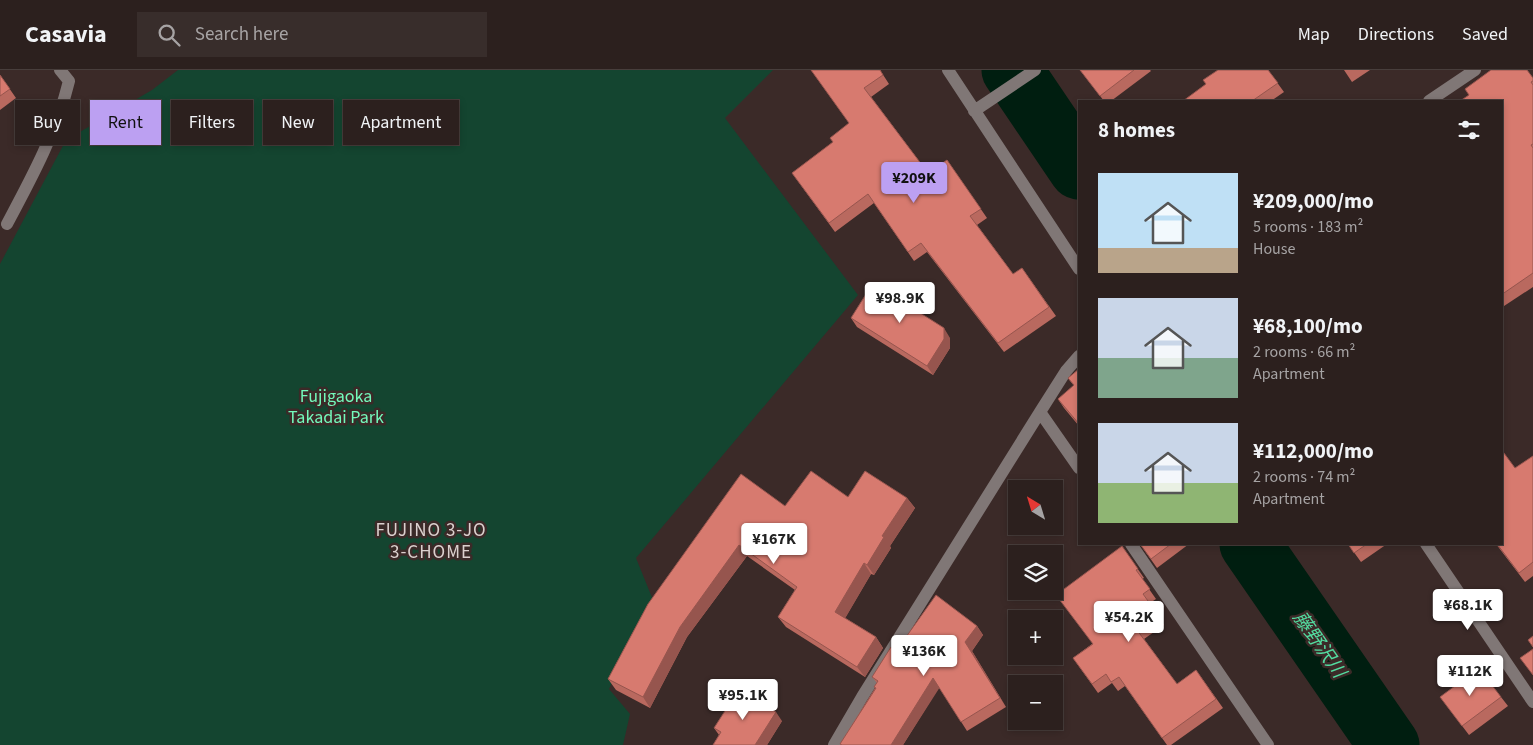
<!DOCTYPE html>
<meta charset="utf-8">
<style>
:root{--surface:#2c201e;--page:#382d2b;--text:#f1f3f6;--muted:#a6a3a4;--line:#483e3c;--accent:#bca0f2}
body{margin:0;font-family:"Source Sans 3","Noto Sans JP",sans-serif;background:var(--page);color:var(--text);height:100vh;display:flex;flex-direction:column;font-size:19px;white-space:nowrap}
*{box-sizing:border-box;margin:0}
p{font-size:16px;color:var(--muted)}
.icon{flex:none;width:28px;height:28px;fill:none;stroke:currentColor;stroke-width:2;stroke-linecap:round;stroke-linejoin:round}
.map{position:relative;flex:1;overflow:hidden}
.side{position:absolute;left:1078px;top:30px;width:425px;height:445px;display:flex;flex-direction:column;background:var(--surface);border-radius:0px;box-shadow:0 2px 8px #0003,0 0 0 1px var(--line)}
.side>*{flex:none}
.guide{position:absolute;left:15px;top:30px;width:475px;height:45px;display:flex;gap:10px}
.needle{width:32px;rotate:322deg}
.controls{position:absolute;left:1008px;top:410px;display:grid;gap:10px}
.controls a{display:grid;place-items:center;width:55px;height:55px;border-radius:0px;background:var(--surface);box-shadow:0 2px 8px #0003,0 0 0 1px var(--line);font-size:25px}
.price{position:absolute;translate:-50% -42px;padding:0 11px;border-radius:5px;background:#fff;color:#222;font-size:16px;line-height:32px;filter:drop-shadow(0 1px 2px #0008)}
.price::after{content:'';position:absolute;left:50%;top:30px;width:15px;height:11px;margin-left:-8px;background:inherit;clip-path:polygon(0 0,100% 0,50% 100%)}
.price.current{background:var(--accent);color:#111}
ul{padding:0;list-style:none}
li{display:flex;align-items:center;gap:15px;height:125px;padding:0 20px}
li span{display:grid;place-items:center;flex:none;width:140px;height:100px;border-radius:0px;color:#555}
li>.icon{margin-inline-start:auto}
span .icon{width:60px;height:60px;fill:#fffc;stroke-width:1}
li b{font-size:21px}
h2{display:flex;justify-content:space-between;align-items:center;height:60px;padding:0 20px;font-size:21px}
.chip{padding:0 18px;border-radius:0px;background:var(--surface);box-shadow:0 2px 8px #0003,0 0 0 1px var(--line);font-size:18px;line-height:45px}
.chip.current{background:var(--accent);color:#111}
header{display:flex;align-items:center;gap:30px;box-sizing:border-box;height:70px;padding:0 25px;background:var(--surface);border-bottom:1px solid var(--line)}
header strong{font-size:24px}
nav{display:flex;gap:28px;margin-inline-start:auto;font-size:18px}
.search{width:350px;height:45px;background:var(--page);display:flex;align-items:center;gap:12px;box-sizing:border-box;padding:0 18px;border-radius:0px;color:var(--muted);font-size:19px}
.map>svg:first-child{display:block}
.green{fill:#144530}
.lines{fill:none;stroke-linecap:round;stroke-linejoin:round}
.river{stroke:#001e10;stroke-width:61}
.minor{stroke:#807776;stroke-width:12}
.wall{fill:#b9695f}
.shaded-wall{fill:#96554e}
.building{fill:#d77a6f;stroke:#96554e}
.labels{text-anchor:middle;stroke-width:5;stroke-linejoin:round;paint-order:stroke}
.park-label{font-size:18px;fill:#73f9bb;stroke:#3b2a28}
.neighbourhood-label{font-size:19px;letter-spacing:1px;fill:#dbd0ce;stroke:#3b2a28}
.water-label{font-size:19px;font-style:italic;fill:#53dca0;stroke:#3b2a28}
</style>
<header>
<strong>Casavia</strong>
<div class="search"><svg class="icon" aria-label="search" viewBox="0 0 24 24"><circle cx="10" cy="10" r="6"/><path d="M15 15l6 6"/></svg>Search here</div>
<nav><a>Map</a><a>Directions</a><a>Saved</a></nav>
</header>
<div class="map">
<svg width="1533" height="675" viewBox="0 0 1533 675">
<rect width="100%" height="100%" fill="#3b2a28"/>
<path class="green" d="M178,0H773L725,48L858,225L636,488L653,530L609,619L630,644L623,675H0V194L66,70L152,20Z"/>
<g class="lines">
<path class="river" d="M1012,0L1079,99
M1250,474L1389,675"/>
<path class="minor" d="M948,0L1079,199
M1429,31L1475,0
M974,41L1035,0
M7,154C31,109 57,61 69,11L60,0
M1040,342L1079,398
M1131,474L1268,675
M1426,474L1533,632
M834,675L862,627L1040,342L1066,301L1079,286"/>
</g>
<path class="wall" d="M811,0H880L889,14L871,27L928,103L947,90L987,148L977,155L1013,204L1022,198L1056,246L1004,282L927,182L914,191L874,133L835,162L792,103L833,72L849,53Z
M1080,0H1150L1151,1L1111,31H1104Z
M1268,0L1284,22L1271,31H1183Z
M1344,0H1370L1352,12Z
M0,5L16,28L0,40Z
M1533,8V217L1501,238V31Z
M851,248L950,268V278L933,305L857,257Z
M1079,299V356L1064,338L1058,329L1074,316L1068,308Z
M1533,386V506L1525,512L1496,474H1501L1515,398Z
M848,427L907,428L915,438L890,476L891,478L874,505L871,504L845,548L876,567L883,578L865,607L786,557L778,547L795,520L747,486L687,567L650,638L616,620L608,609L648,534L785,436Z
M1140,474H1189L1157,498Z
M1348,474H1387L1361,492Z
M1122,476L1144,508L1142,509L1156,529L1150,533L1164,555L1144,569L1177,614L1196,600L1223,638L1171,675H1167L1125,616L1118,621L1112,613L1098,623L1073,588L1092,574Z
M977,556L983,565L972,581L1006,637L967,661L939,617L903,675H841L840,674L875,618L874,617L877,613L872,607L896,581Z
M1501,627L1508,636L1469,665L1447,636Z
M782,651L767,675H713L719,665L714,658Z"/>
<path class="shaded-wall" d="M944,258L950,268V278L933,305L927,296Z
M907,428L915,438L890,476L891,478L874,505L867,495L882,466Z
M739,475L747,486L687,567L650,638L643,627L680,557Z
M864,493L871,504L843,552L835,542Z
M977,556L983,565L972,581L1006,637L965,572Z
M876,567L883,578L865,607L857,597Z
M933,608L940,617L903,675H891Z
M776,642L782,651L767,675H755Z"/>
<path class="building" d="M811,0H880L883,5L864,18L928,103L947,90L981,139L970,146L1013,204L1022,198L1049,237L998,273L921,173L908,182L868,124L829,153L792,103L833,72L830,68L849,53Z
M1080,0H1134L1100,26Z
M1218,0H1268L1278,13L1252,31H1183L1206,14L1203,10Z
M1491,0H1527L1533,8V11L1531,12L1533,15V74L1531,75L1533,78V203L1501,225V31H1460L1469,25L1465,19Z
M0,5L10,19L0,26Z
M873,213L944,258V269L927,296L851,248Z
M1079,299V354L1058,329L1074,315L1068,308Z
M1501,379L1515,398L1533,386V492L1519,503L1497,474H1501Z
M811,401L848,427L865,401L907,428L882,466L884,467L867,495L864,493L835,542L876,567L857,597L778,547L797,517L739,475L680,557L643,627L608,609L648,534L741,404L785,436Z
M1140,474H1171L1151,489Z
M1348,474H1367L1354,483Z
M1122,476L1138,499L1136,500L1150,519L1143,524L1158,545L1137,560L1177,614L1196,600L1216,629L1162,668L1119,607L1111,612L1106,604L1092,614L1073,588L1093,574L1056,525Z
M936,525L977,556L965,572L1000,628L961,652L933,608L891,675H842L840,674L876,618L874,617L878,611L872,607L891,577L896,581Z
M1533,566V577L1528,570Z
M1533,579V605L1520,588Z
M1479,598L1501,627L1462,656L1440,627Z
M739,619L776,642L755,675H713L721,662L714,658Z"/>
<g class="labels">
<g class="park-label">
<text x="336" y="332">Fujigaoka<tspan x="336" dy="21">Takadai Park</tspan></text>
</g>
<g class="neighbourhood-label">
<text x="431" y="466">FUJINO 3-JO<tspan x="431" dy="22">3-CHOME</tspan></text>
</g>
<g class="water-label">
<text transform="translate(1320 574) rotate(55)" y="7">藤野沢川</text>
</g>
</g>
</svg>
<div class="controls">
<a><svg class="needle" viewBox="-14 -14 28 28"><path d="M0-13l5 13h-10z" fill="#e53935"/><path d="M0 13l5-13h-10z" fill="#a6a3a4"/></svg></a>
<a><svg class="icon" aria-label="layers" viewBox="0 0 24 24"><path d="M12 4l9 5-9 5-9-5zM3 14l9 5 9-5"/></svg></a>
<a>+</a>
<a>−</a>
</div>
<b class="price current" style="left:914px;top:134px">¥209K</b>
<b class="price" style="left:900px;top:254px">¥98.9K</b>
<b class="price" style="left:774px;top:495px">¥167K</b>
<b class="price" style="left:1468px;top:561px">¥68.1K</b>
<b class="price" style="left:1129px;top:573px">¥54.2K</b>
<b class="price" style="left:924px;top:607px">¥136K</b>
<b class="price" style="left:1470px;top:627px">¥112K</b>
<b class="price" style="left:743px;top:651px">¥95.1K</b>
<div class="guide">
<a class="chip">Buy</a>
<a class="chip current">Rent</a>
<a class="chip">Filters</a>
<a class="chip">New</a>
<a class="chip">Apartment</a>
</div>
<section class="side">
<h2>8 homes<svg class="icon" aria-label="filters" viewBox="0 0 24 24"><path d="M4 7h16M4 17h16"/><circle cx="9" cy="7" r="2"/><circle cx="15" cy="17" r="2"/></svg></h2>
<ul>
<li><span style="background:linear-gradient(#bfe0f5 75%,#b9a48a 0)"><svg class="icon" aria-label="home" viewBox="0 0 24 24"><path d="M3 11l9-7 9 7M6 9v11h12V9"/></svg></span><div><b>¥209,000/mo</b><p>5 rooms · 183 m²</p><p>House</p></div></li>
<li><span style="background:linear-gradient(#c9d6e8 60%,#7fa58c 0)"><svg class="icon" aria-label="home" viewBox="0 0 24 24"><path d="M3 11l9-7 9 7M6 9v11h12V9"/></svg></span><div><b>¥68,100/mo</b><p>2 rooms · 66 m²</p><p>Apartment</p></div></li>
<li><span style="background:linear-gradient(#c9d6e8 60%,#8fb573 0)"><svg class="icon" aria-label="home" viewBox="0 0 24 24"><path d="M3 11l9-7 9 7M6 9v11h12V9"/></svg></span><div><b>¥112,000/mo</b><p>2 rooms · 74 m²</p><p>Apartment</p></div></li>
</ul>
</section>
</div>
